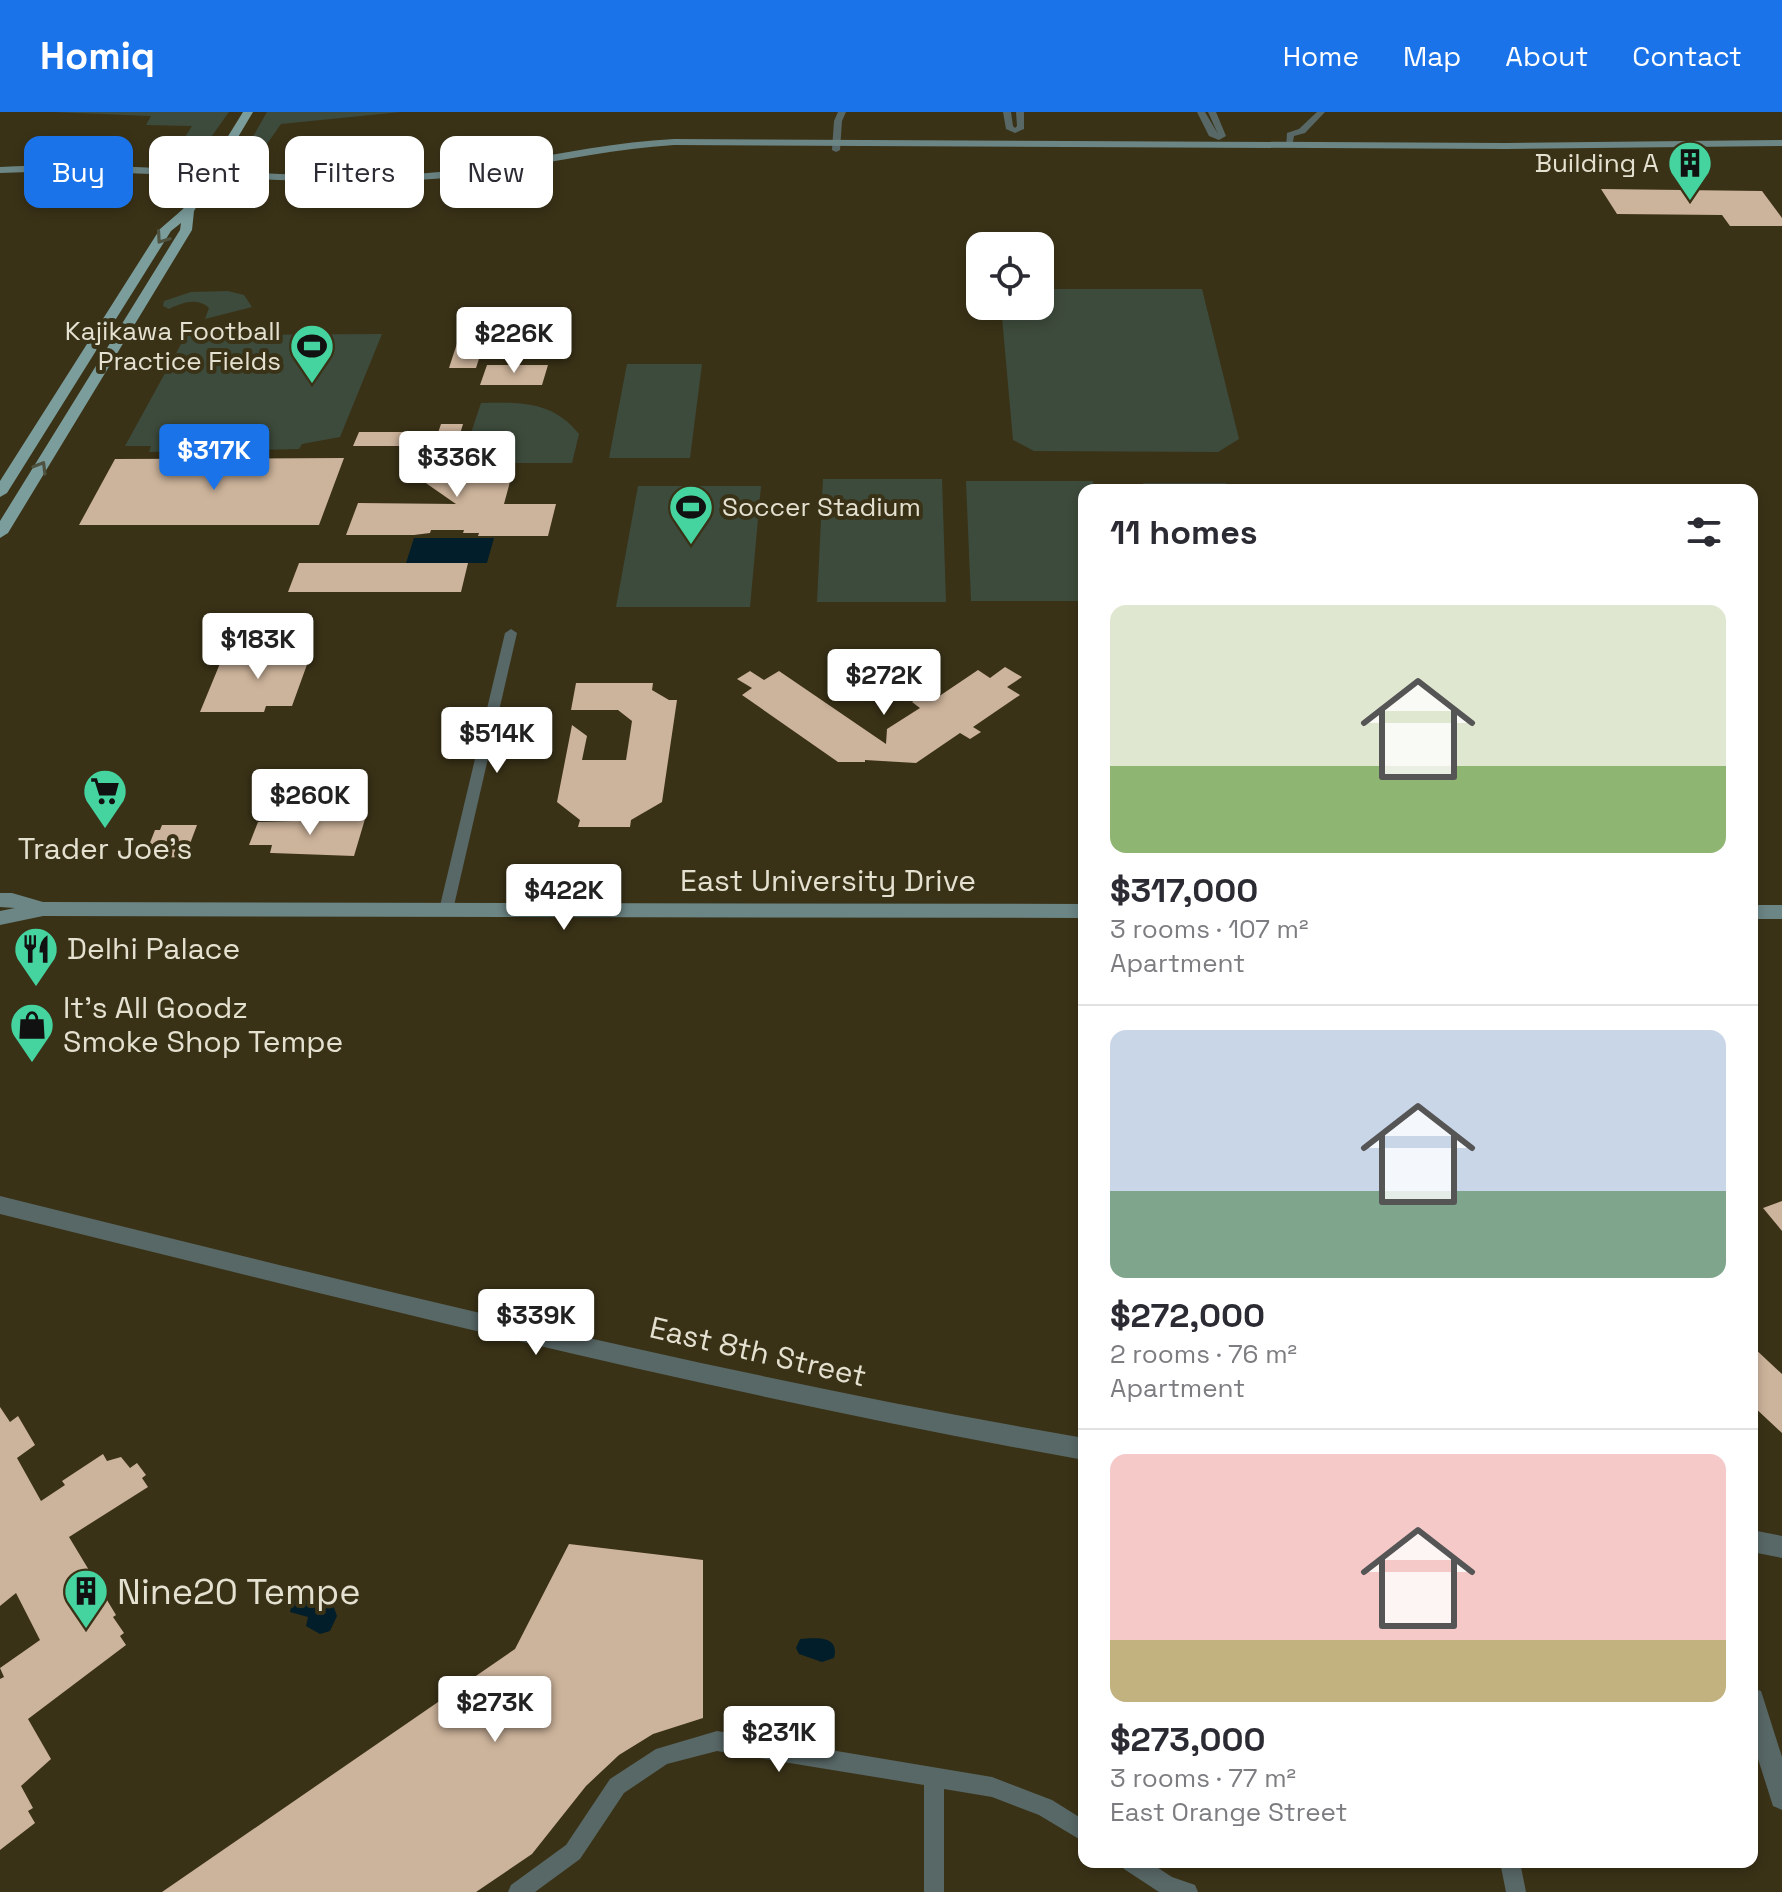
<!DOCTYPE html>
<meta charset="utf-8">
<style>
:root{--surface:#fff;--page:#f7f7f7;--text:#2b2b33;--muted:#7c7c81;--line:#e1e1e2;--accent:#1a73e8}
body{margin:0;font-family:"Space Grotesk",sans-serif;background:var(--page);color:var(--text);height:100vh;display:flex;flex-direction:column;font-size:30px;white-space:nowrap}
*{box-sizing:border-box;margin:0}
p{font-size:26px;color:var(--muted)}
.icon{flex:none;width:44px;height:44px;fill:none;stroke:currentColor;stroke-width:2;stroke-linecap:round;stroke-linejoin:round}
.map{position:relative;flex:1;overflow:hidden}
.drawer{position:absolute;left:1078px;top:372px;width:680px;height:1384px;display:flex;flex-direction:column;background:var(--surface);border-radius:16px;box-shadow:0 4px 12px #0003}
.drawer>*{flex:none}
.banner{position:absolute;left:24px;top:24px;width:760px;height:72px;display:flex;gap:16px}
.controls{position:absolute;left:966px;top:120px;display:grid;gap:16px}
.controls a{display:grid;place-items:center;width:88px;height:88px;border-radius:16px;background:var(--surface);box-shadow:0 4px 12px #0003;font-size:40px}
.price{position:absolute;translate:-50% -68px;padding:0 18px;border-radius:8px;background:#fff;color:#222;font-size:26px;line-height:52px;filter:drop-shadow(0 2px 4px #0008)}
.price::after{content:'';position:absolute;left:50%;top:48px;width:24px;height:18px;margin-left:-12px;background:inherit;clip-path:polygon(0 0,100% 0,50% 100%)}
.price.current{background:var(--accent);color:#fff}
ul{padding:0;list-style:none}
li{display:grid;align-content:center;gap:16px;height:424px;padding:0 32px}
li+li{border-top:2px solid var(--line)}
li span{display:grid;place-items:center;height:248px;border-radius:16px;color:#555}
li>.icon{margin-inline-start:auto}
span .icon{width:144px;height:144px;fill:#fffc;stroke-width:1}
li b{font-size:34px}
h2{display:flex;justify-content:space-between;align-items:center;height:96px;padding:0 32px;font-size:34px}
.tag{padding:0 28px;border-radius:16px;background:var(--surface);box-shadow:0 4px 12px #0003;font-size:28px;line-height:72px}
.tag.current{background:var(--accent);color:#fff}
header{display:flex;align-items:center;gap:48px;box-sizing:border-box;height:112px;padding:0 40px;background:var(--accent);color:#fff}
header strong{font-size:38px}
nav{display:flex;gap:44px;margin-inline-start:auto;font-size:28px}
.map>svg:first-child{display:block}
.green{fill:#3d4b3c}
.water{fill:#011e2a}
.building{fill:#ccb39b}
.lines{fill:none;stroke-linecap:round;stroke-linejoin:round}
.minor{fill:#586867;fill-rule:evenodd}
.tertiary{fill:#586867;fill-rule:evenodd}
.secondary{fill:#6c8685;fill-rule:evenodd}
.primary{fill:#7b9d9b;fill-rule:evenodd}
.oneway{stroke:#4e523f}
.labels{text-anchor:middle;stroke-width:8;stroke-linejoin:round;paint-order:stroke}
.far-poi-label{font-size:26px;fill:#e5e1d1;stroke:#3a3217;text-anchor:end}
.poi-label{font-size:30px;fill:#e5e1d1;stroke:#3a3217;text-anchor:start}
.street-label{font-size:30px;fill:#e5e1d1;stroke:#3a3217}
.near-poi-label{font-size:36px;fill:#e5e1d1;stroke:#3a3217;text-anchor:start}
</style>
<header>
<strong>Homiq</strong>
<nav><a>Home</a><a>Map</a><a>About</a><a>Contact</a></nav>
</header>
<div class="map">
<svg width="1782" height="1780" viewBox="0 0 1782 1780">
<rect width="100%" height="100%" fill="#3a3217"/>
<path class="green" d="M53,0H229L194,49L180,53L168,52L192,14L146,13L151,4Z
M267,0H401L281,12L252,53L243,54L239,49Z
M1040,177H1202L1239,327L1218,340L1034,339L1013,328L1001,194H1040Z
M228,179L244,183L252,195L205,207L209,196C197,185 182,191 169,197L163,194L164,189L191,180Z
M382,222L340,325L302,332L299,337L149,340L151,334H125L186,223Z
M627,252H702L690,346H609Z
M481,291C520,290 553,289 579,322L572,351H469L462,348Z
M823,367H942L946,490H817Z
M966,369H1093L1094,378H1084V489H971Z
M1143,371H1226L1228,378H1144Z
M638,374H761L750,495H616Z"/>
<path class="water" d="M414,426H494L487,451H406Z
M309,1487L333,1493L337,1504L330,1519L320,1522L306,1514L308,1505L290,1500L293,1488Z
M800,1527C816,1526 840,1523 834,1546L822,1550L799,1542L796,1536Z"/>
<path class="building" d="M1601,77L1762,79L1782,106V114H1730L1722,103L1617,102Z
M461,219H488L476,256H449Z
M487,253H548L542,273H480Z
M441,312H463L460,322H470L461,351H515L504,392H556L548,424H478L479,421H463L464,418H431L430,421L414,423H346L358,391L456,392L420,367L418,360L427,354Z
M359,320H408L403,334H353Z
M344,346L319,413H79L115,347Z
M299,451H468L461,480H288Z
M252,536H313L292,594H266L264,600H200L221,549H247Z
M1005,555L1022,565L1007,575L1020,583L973,615L981,620L970,627L960,621L916,651L865,648V650H838L742,583L752,576L737,567L750,559L764,568L779,559L886,632L887,617L920,596L912,590L922,583L932,589L978,558L990,566Z
M576,571H653L652,578L669,588H677L662,690L631,708L630,715H578L580,708L557,690L572,613L587,624L582,648H626L632,609L618,598H571Z
M365,707L354,744L272,741H270L272,733H249L258,710Z
M162,713H197L185,745L144,746L155,718H160Z
M1782,1089V1119L1763,1096Z
M1752,1234L1782,1262V1321L1752,1293Z
M0,1295L10,1310L18,1304L35,1333L17,1346L41,1389L65,1373L62,1369L103,1342L107,1349L121,1345L130,1356L137,1351L146,1363L142,1366L148,1375L69,1425L116,1503L113,1505L124,1521L120,1524L126,1533L28,1607L51,1647L21,1674L33,1696L28,1699L35,1711L0,1738V1567L4,1565L0,1556L40,1528L16,1481L0,1494Z
M569,1432L703,1448V1606L653,1622L619,1643L586,1674L532,1742L476,1780H162L515,1537Z"/>
<g class="lines">
<path class="minor" d="M838,0H846L842,9L840,38L836,40L832,38L834,9Z
M1003,0H1011L1013,14L1015,16L1017,14L1016,0H1024V17L1015,21L1006,17Z
M1197,0H1205L1218,22L1208,0H1216L1226,24L1219,28L1209,24Z
M1317,0H1325L1305,21L1294,24L1292,35H1286L1287,21L1299,17Z
M511,517L517,521L453,798L446,803L439,798L505,521Z
M717,1619L992,1665L1052,1688L1084,1708V1730L1039,1703L992,1685L944,1677V1780H924V1673L717,1639L667,1652L624,1681L580,1747L535,1780H508L511,1773L566,1733L610,1667L656,1637Z
M1121,1750H1149L1172,1765L1195,1773L1198,1780H1159L1124,1757Z
M1500,1750H1520L1526,1780H1506Z"/>
<path class="tertiary" d="M0,1084C359,1173 719,1263 1084,1326V1348C719,1283 359,1191 0,1102Z
M1752,1418L1782,1424V1446L1752,1440Z
M1752,1576L1761,1579L1782,1645V1698L1773,1694L1752,1628Z"/>
<path class="secondary" d="M674,27L1506,31L1782,28V34L1506,37L674,33C580,39 490,67 396,69C264,73 132,55 0,61V55C132,48 264,67 396,63C490,60 580,32 674,27Z
M0,781H12L43,790L1084,792V806L43,804L0,813V799L15,796L0,795Z
M1752,793H1782V807H1752Z"/>
<path class="primary" d="M243,0H253L194,99L192,118L8,421L0,426V409L180,118L181,111L171,119L7,381L0,385V369L160,117L183,97Z"/>
</g>
<defs><path id="oneway-chevron" d="M-2-3.5L2.5 0L-2 3.5" fill="none" stroke-width="1.6" stroke-linecap="round" stroke-linejoin="round" transform="scale(2)"/></defs>
<g class="oneway">
<use href="#oneway-chevron" transform="translate(162 126) rotate(125)"/>
<use href="#oneway-chevron" transform="translate(41 355) rotate(-59)"/>
</g>
<defs>
<g id="building-pin" transform="scale(2.3)"><path d="M0 17L-7.5 6A9.5 9.5 0 1 1 7.5 6Z" fill="#45d49f" stroke="#3a3217"/><path d="M-4-6H4V6H1V3H-1V6H-4ZM-2.5-4.3h1.7v1.8h-1.7ZM.8-4.3h1.7v1.8H.8ZM-2.5-1h1.7V.8h-1.7ZM.8-1h1.7V.8H.8Z" fill="#111"/></g>
<g id="stadium-pin" transform="scale(2.3)"><path d="M0 17L-7.5 6A9.5 9.5 0 1 1 7.5 6Z" fill="#45d49f" stroke="#3a3217"/><path d="M0-5a6.5 5 0 1 0 0 10a6.5 5 0 1 0 0-10ZM-3.5-1.8h7v3.6h-7Z" fill="#111"/></g>
<g id="supermarket-pin" transform="scale(2.3)"><path d="M0 17L-7.5 6A9.5 9.5 0 1 1 7.5 6Z" fill="#45d49f" stroke="#3a3217"/><path d="M-6-5.5h2.5l.6 2H6L4.5 2H-2.5L-4.4-4H-6ZM-1.5 3.2a1.3 1.3 0 1 0 .1 0ZM3 3.2a1.3 1.3 0 1 0 .1 0Z" fill="#111"/></g>
<g id="restaurant-pin" transform="scale(2.3)"><path d="M0 17L-7.5 6A9.5 9.5 0 1 1 7.5 6Z" fill="#45d49f" stroke="#3a3217"/><path d="M-5-6h1v4h1v-4h1v4h1v-4h1v5L-1.5 .5V6h-2V.5L-5-1ZM5-6V6H3V1.5H1.5Q1.5-4 5-6Z" fill="#111"/></g>
<g id="shop-pin" transform="scale(2.3)"><path d="M0 17L-7.5 6A9.5 9.5 0 1 1 7.5 6Z" fill="#45d49f" stroke="#3a3217"/><path d="M-5-2.5h2.3a2.7 3.5 0 0 1 5.4 0H5L5.5 6h-11ZM-1.5-2.5h3a1.5 2.3 0 0 0-3 0Z" fill="#111"/></g>
</defs>
<g fill-rule="evenodd">
<use href="#building-pin" x="1690" y="51"/>
<use href="#stadium-pin" x="312" y="234"/>
<use href="#stadium-pin" x="691" y="395"/>
<use href="#supermarket-pin" x="105" y="679"/>
<use href="#restaurant-pin" x="36" y="837"/>
<use href="#shop-pin" x="32" y="913"/>
<use href="#building-pin" x="86" y="1479"/>
</g>
<g class="labels">
<g class="far-poi-label">
<text x="1659" y="60">Building A</text>
<text x="281" y="228">Kajikawa Football<tspan x="281" dy="30">Practice Fields</tspan></text>
<text x="722" y="404" text-anchor="start">Soccer Stadium</text>
</g>
<g class="poi-label">
<text x="105" y="747" text-anchor="middle">Trader Joe's</text>
<text x="67" y="847">Delhi Palace</text>
<text x="63" y="906">It's All Goodz<tspan x="63" dy="34">Smoke Shop Tempe</tspan></text>
</g>
<g class="street-label">
<text x="828" y="779">East University Drive</text>
<text transform="translate(758 1240) rotate(13)" y="10">East 8th Street</text>
</g>
<g class="near-poi-label">
<text x="117" y="1492">Nine20 Tempe</text>
</g>
</g>
</svg>
<div class="controls">
<a><svg class="icon" aria-label="locate" viewBox="0 0 24 24"><circle cx="12" cy="12" r="6"/><path d="M12 2v4M12 18v4M2 12h4M18 12h4"/></svg></a>
</div>
<b class="price" style="left:514px;top:263px">$226K</b>
<b class="price current" style="left:214px;top:380px">$317K</b>
<b class="price" style="left:457px;top:387px">$336K</b>
<b class="price" style="left:258px;top:569px">$183K</b>
<b class="price" style="left:884px;top:605px">$272K</b>
<b class="price" style="left:497px;top:663px">$514K</b>
<b class="price" style="left:310px;top:725px">$260K</b>
<b class="price" style="left:564px;top:820px">$422K</b>
<b class="price" style="left:536px;top:1245px">$339K</b>
<b class="price" style="left:495px;top:1632px">$273K</b>
<b class="price" style="left:779px;top:1662px">$231K</b>
<div class="banner">
<a class="tag current">Buy</a>
<a class="tag">Rent</a>
<a class="tag">Filters</a>
<a class="tag">New</a>
</div>
<section class="drawer">
<h2>11 homes<svg class="icon" aria-label="filters" viewBox="0 0 24 24"><path d="M4 7h16M4 17h16"/><circle cx="9" cy="7" r="2"/><circle cx="15" cy="17" r="2"/></svg></h2>
<ul>
<li><span style="background:linear-gradient(#dfe7d0 65%,#8fb573 0)"><svg class="icon" aria-label="home" viewBox="0 0 24 24"><path d="M3 11l9-7 9 7M6 9v11h12V9"/></svg></span><div><b>$317,000</b><p>3 rooms · 107 m²</p><p>Apartment</p></div></li>
<li><span style="background:linear-gradient(#c9d6e8 65%,#7fa58c 0)"><svg class="icon" aria-label="home" viewBox="0 0 24 24"><path d="M3 11l9-7 9 7M6 9v11h12V9"/></svg></span><div><b>$272,000</b><p>2 rooms · 76 m²</p><p>Apartment</p></div></li>
<li><span style="background:linear-gradient(#f6c9c9 75%,#c2b280 0)"><svg class="icon" aria-label="home" viewBox="0 0 24 24"><path d="M3 11l9-7 9 7M6 9v11h12V9"/></svg></span><div><b>$273,000</b><p>3 rooms · 77 m²</p><p>East Orange Street</p></div></li>
</ul>
</section>
</div>
